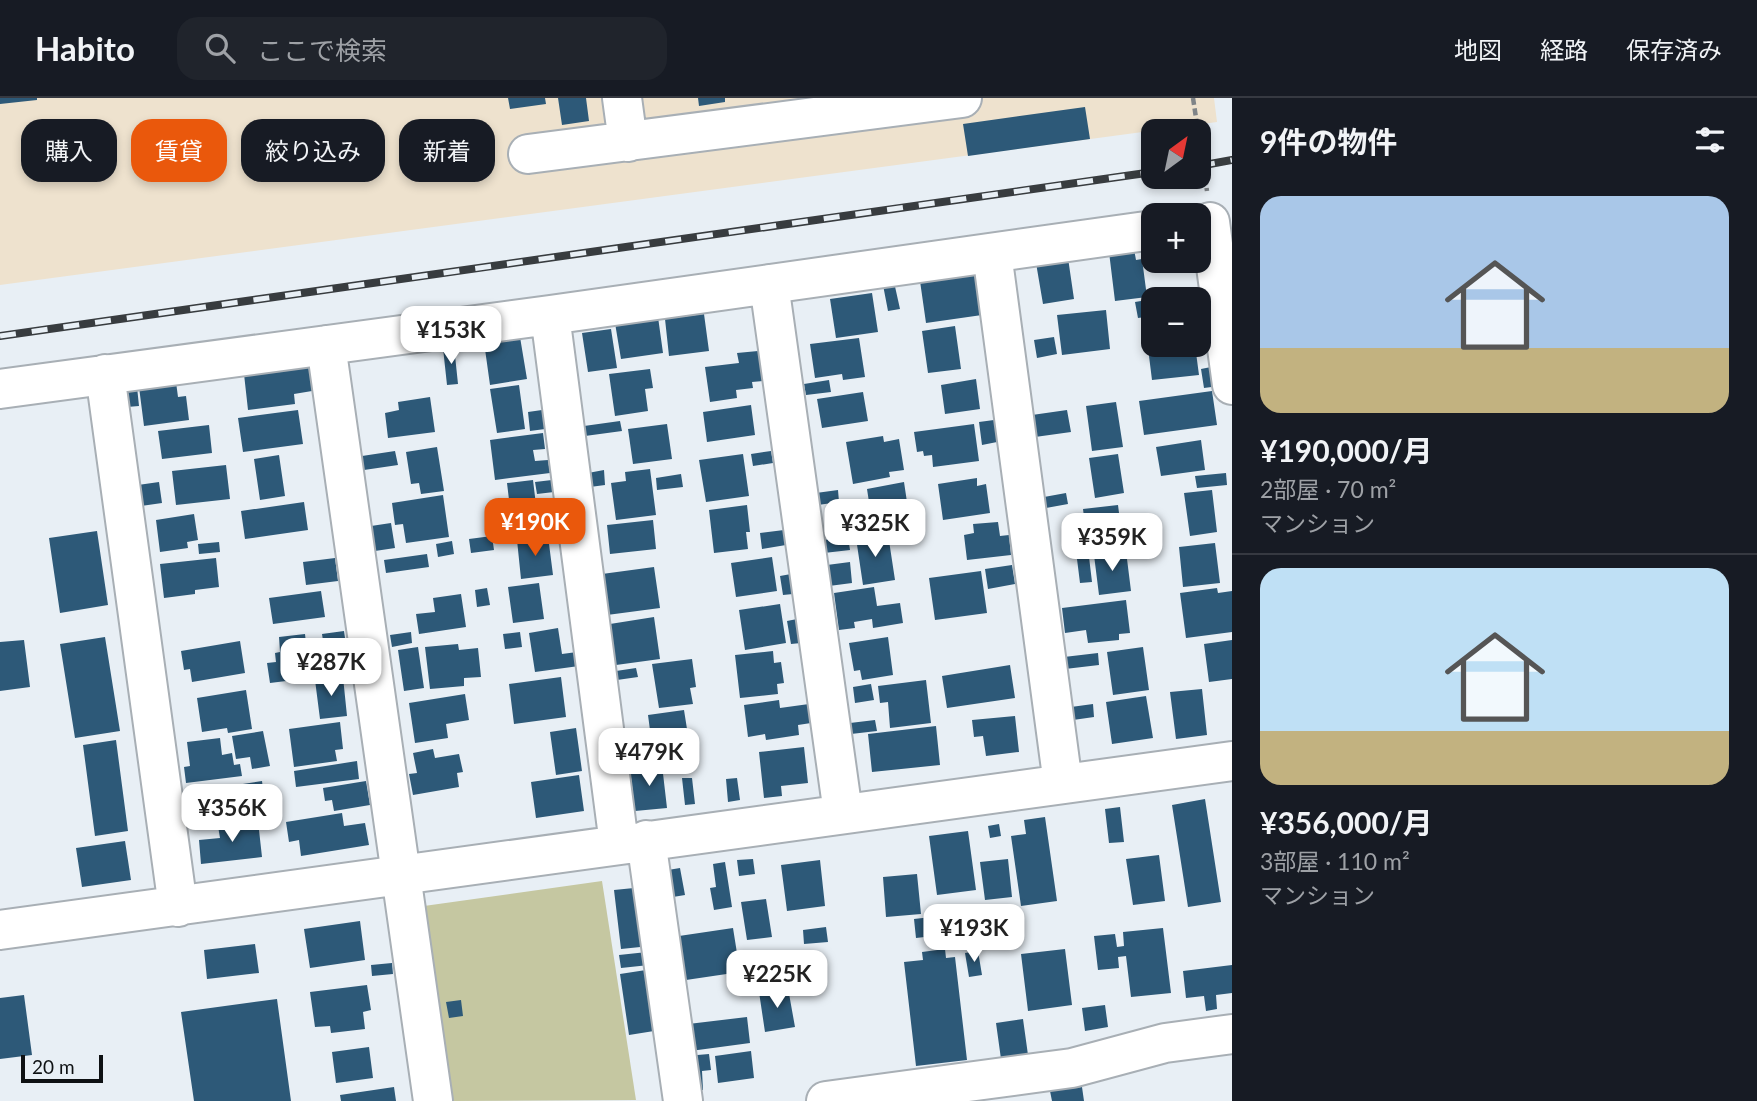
<!DOCTYPE html>
<html lang="ja">
<meta charset="utf-8">
<style>
:root{--surface:#171b24;--page:#20242c;--text:#f1f3f6;--muted:#9ea1a6;--line:#363941;--accent:#ea580c}
body{margin:0;font-family:Lato,"Noto Sans JP",sans-serif;background:var(--page);color:var(--text);height:100vh;display:flex;flex-direction:column;font-size:26px;white-space:nowrap}
*{box-sizing:border-box;margin:0}
p{font-size:23px;color:var(--muted)}
.icon{flex:none;width:38px;height:38px;fill:none;stroke:currentColor;stroke-width:2;stroke-linecap:round;stroke-linejoin:round}
.map{position:relative;flex:1;overflow:hidden}
.panel{display:flex;flex-direction:column;background:var(--surface);width:525px}
.panel>*{flex:none}
.banner{position:absolute;left:21px;top:21px;width:665px;height:63px;display:flex;gap:14px}
.needle{width:46px;rotate:33deg}
.buttons{position:absolute;left:1141px;top:21px;display:grid;gap:14px}
.buttons a{display:grid;place-items:center;width:70px;height:70px;border-radius:14px;background:var(--surface);box-shadow:0 4px 10px #0003;font-size:35px}
.scale{position:absolute;left:21px;bottom:18px;width:82px;box-sizing:border-box;padding-left:7px;border:4px solid #0e1113;border-top:0;font-size:19px;line-height:24px;white-space:nowrap;color:#0e1113;-webkit-text-stroke:5px #e8eff5;paint-order:stroke}
.price{position:absolute;translate:-50% -60px;padding:0 16px;border-radius:14px;background:#fff;color:#222;font-size:23px;line-height:46px;filter:drop-shadow(0 2px 4px #0008)}
.price::after{content:'';position:absolute;left:50%;top:42px;width:21px;height:16px;margin-left:-10px;background:inherit;clip-path:polygon(0 0,100% 0,50% 100%)}
.price.selected{background:var(--accent);color:#fff}
ul{padding:0;list-style:none}
li{display:grid;align-content:center;gap:14px;height:371px;padding:0 28px}
li+li{border-top:2px solid var(--line)}
li span{display:grid;place-items:center;height:217px;border-radius:21px;color:#555}
li>.icon{margin-inline-start:auto}
span .icon{width:126px;height:126px;fill:#fffc;stroke-width:1}
li b{font-size:30px}
h2{display:flex;justify-content:space-between;align-items:center;height:84px;padding:0 28px;font-size:30px}
.pill{padding:0 24px;border-radius:21px;background:var(--surface);box-shadow:0 4px 10px #0003;font-size:24px;line-height:63px}
.pill.selected{background:var(--accent);color:#fff}
header{display:flex;align-items:center;gap:42px;box-sizing:border-box;height:98px;padding:0 35px;background:var(--surface);border-bottom:2px solid var(--line)}
header strong{font-size:33px}
nav{display:flex;gap:38px;margin-inline-start:auto;font-size:24px}
.search{width:490px;height:63px;background:var(--page);display:flex;align-items:center;gap:18px;box-sizing:border-box;padding:0 24px;border-radius:21px;color:var(--muted);font-size:26px}
main{display:flex;flex:1;min-height:0}
.map>svg:first-child{display:block}
.industrial{fill:#eee2ce}
.green{fill:#c5c7a1}
.building{fill:#2d5978}
.lines{fill:none;stroke-linecap:round;stroke-linejoin:round}
.minor-casing{stroke:#a8afb5;stroke-width:42}
.path{stroke:#7f8488;stroke-width:4.5;stroke-dasharray:7 3.5;stroke-linecap:butt}
.minor{stroke:#fff;stroke-width:38}
.rail-casing{stroke:#383c3f;stroke-width:8}
.rail{stroke:#e8eff5;stroke-width:5;stroke-dasharray:16;stroke-linecap:butt}
</style>
<header>
<strong>Habito</strong>
<div class="search"><svg class="icon" aria-label="search" viewBox="0 0 24 24"><circle cx="10" cy="10" r="6"/><path d="M15 15l6 6"/></svg>ここで検索</div>
<nav><a>地図</a><a>経路</a><a>保存済み</a></nav>
</header>
<main>
<div class="map">
<svg width="1232" height="1003" viewBox="0 0 1232 1003">
<rect width="100%" height="100%" fill="#e8eff5"/>
<path class="industrial" d="M0,0H1214L1217,24L0,187Z"/>
<path class="green" d="M602,783L636,1002L453,1003L424,808Z"/>
<path class="building" d="M0,0H37V2L0,6Z
M508,0H545L546,6L510,11Z
M558,0H586L589,23L562,27Z
M698,0H725V4L699,8Z
M1085,9L1090,41L968,58L963,26Z
M1134,151L1136,162L1142,161L1147,199L1115,203L1109,154Z
M1068,160L1074,201L1043,206L1036,165Z
M976,175L982,217L926,225L920,183Z
M894,184L900,211L888,213L883,187Z
M872,195L878,234L836,240L830,201Z
M1153,201V218L1138,220L1135,204Z
M1106,212L1110,251L1062,257L1057,217Z
M704,216L709,253L669,258L665,221Z
M658,219L663,255L621,261L615,225Z
M1199,227H1207L1208,238L1199,240Z
M955,228L961,271L928,275L922,233Z
M611,231L617,270L588,274L582,235Z
M520,239L527,281L490,287L484,244Z
M1054,239L1057,256L1037,260L1034,242Z
M859,240L865,279L843,282L842,276L815,280L810,246Z
M1179,247H1195L1199,277L1152,282L1148,250Z
M454,248L458,286L447,287L443,250Z
M758,253L763,283L752,284L753,290L736,292L737,300L710,304L705,269L739,265L737,255Z
M309,268L312,293L294,296L295,306L248,312L244,276Z
M1216,268L1219,288L1204,290L1201,271Z
M650,271L653,290L645,291L648,313L615,318L609,276Z
M976,281L980,311L945,316L941,287Z
M829,282L831,294L806,297L804,286Z
M176,284L178,299L186,298L189,322L144,328L139,289Z
M519,287L525,331L497,335L490,291Z
M137,289L139,308L127,309L125,291Z
M1212,293L1217,327L1144,337L1139,303Z
M863,294L868,323L822,330L817,301Z
M430,299L435,334L388,340L385,315L399,312L398,304Z
M1116,304L1123,349L1092,353L1086,308Z
M751,307L755,337L707,344L703,314Z
M298,312L303,346L243,354L238,320Z
M542,312L545,331L530,333L528,314Z
M1067,312L1071,334L1035,339L1032,317Z
M994,322L997,344L982,347L979,324Z
M620,323L622,333L585,338L584,328Z
M667,326L672,361L633,366L628,331Z
M974,326L979,363L933,369L932,357L924,358L923,353L917,354L914,334Z
M209,327L212,355L162,361L158,333Z
M543,335L545,351L533,352L535,363L548,362L550,375L495,382L490,342Z
M883,338L884,344L899,341L904,372L889,374L890,379L853,386L846,344Z
M1201,342L1205,372L1161,378L1156,349Z
M437,349L444,393L421,396L419,385L411,386L406,354Z
M395,353L398,367L364,372L362,358Z
M771,353L773,365L753,368L751,356Z
M743,356L749,398L706,404L699,362Z
M1118,356L1124,395L1095,400L1089,360Z
M279,357L285,398L260,402L254,361Z
M226,367L230,401L176,407L172,373Z
M650,371L656,417L616,422L611,385L626,383L625,374Z
M604,372L605,387L590,389L588,375Z
M1226,375L1227,387L1197,390L1195,378Z
M681,376L683,389L657,392L656,380Z
M977,380V388L986,386L990,415L943,422L938,386Z
M533,382L539,432L513,435L507,385Z
M552,382L554,394L537,396L535,384Z
M159,384L162,405L141,408L138,387Z
M904,384L910,424L873,430L867,391Z
M838,392L839,404L818,407L816,395Z
M1212,392L1217,434L1190,438L1184,395Z
M1066,395L1068,406L1046,410L1044,399Z
M443,397L449,439L406,445L403,426L395,427L392,405Z
M304,404L308,432L245,441L241,413Z
M747,407L750,434H746L748,451L714,455L709,412Z
M1118,407L1123,447L1088,451L1083,411Z
M556,409L559,428L548,429L545,410Z
M194,416L198,442L187,444L188,450L160,454L156,422Z
M653,422L656,451L610,456L607,427Z
M998,424L1000,438L1009,437L1011,457L967,462L964,437L974,435L973,426Z
M391,425L395,450L375,453L371,428Z
M784,432L786,447L762,451L760,435Z
M97,433L108,507L60,515L49,440Z
M888,436L895,482L863,487L856,440Z
M492,438L494,452L471,455L469,441Z
M548,438L553,477L521,481L517,442Z
M848,439L850,452L824,455L823,442Z
M452,443L454,456L438,459L436,446Z
M219,444L220,454L199,456L198,446Z
M1215,445L1220,485L1183,489L1179,449Z
M1126,453L1131,493L1099,497L1094,457Z
M427,456L429,469L386,475L384,462Z
M772,459L777,493L736,499L731,465Z
M1089,459L1092,484L1080,485L1077,461Z
M216,460L219,489L195,492V496L164,500L160,466Z
M335,460L338,483L306,487L303,464Z
M850,464L852,485L829,488L827,467Z
M1012,467L1015,486L988,491L985,471Z
M654,469L660,510L607,517L602,476Z
M981,473L987,515L935,522L929,480Z
M791,476L793,496L783,497L780,478Z
M539,485L544,521L513,525L508,489Z
M874,489L877,508L900,505L903,525L873,530L872,521L854,524L855,530L839,532L834,495Z
M487,490L490,507L477,509L475,492Z
M1217,490L1218,495L1232,493V534L1186,540L1180,495Z
M321,493L325,519L273,526L269,500Z
M461,496L466,529L419,536L416,516L435,514L433,500Z
M1126,502L1130,535L1119,536V542L1088,545L1086,532L1065,535L1062,510Z
M780,506L786,545L745,552L739,512Z
M654,519L660,561L616,567L610,526Z
M797,521L801,545L791,546L787,523Z
M558,530L562,556L577,554L579,568L535,574L529,535Z
M344,533L346,547L324,549L322,536Z
M411,534L412,545L392,549L390,537Z
M520,534L522,549L505,551L503,536Z
M305,536L310,580L270,585L267,565L276,564L275,555L280,554L279,539Z
M105,539L120,633L75,640L60,546Z
M888,539L893,577L862,582L860,572L854,573L849,545Z
M24,542L30,589L0,593V544Z
M1232,542V581L1209,584L1204,546Z
M240,543L245,575L192,584L190,571L184,572L181,553Z
M458,546L459,552L478,550L481,579L464,580V588L430,591L425,549Z
M418,549L424,590L404,593L398,552Z
M1143,549L1149,592L1113,597L1107,554Z
M773,553L774,565L781,564L784,585L777,586L778,596L740,600L735,557Z
M1098,555L1099,567L1065,571L1064,559Z
M349,559L351,574L336,576L334,561Z
M692,561L696,589L690,590L693,606L659,610L652,566Z
M1010,567L1015,600L947,610L942,578Z
M636,570L638,579L617,582L616,573Z
M343,579L347,618L320,621L315,582Z
M561,579L566,619L514,626L509,586Z
M926,582L931,625L890,630L888,604L880,605L878,588Z
M871,586L874,602L855,605L853,589Z
M1202,591L1207,637L1176,641L1170,594Z
M246,592L252,631L228,635L227,630L202,634L197,600Z
M465,596L469,622L446,626L448,640L415,645L409,605Z
M1146,598L1153,640L1112,646L1106,604Z
M779,602L780,610L809,606L811,625L798,627L799,637L766,642L765,636L748,639L744,607Z
M1093,606L1094,619L1073,622L1071,609Z
M684,612L690,650L653,655L648,617Z
M1015,618L1019,654L986,658L983,638L974,639L972,622Z
M875,622L877,633L851,636L850,625Z
M340,624L343,651L335,652L337,663L294,669L289,631Z
M936,628L940,667L872,674L868,636Z
M576,630L582,673L556,677L550,634Z
M263,633L270,668L252,671L250,659L236,661L232,638Z
M220,640L222,657L232,655L234,667L240,666L242,678L186,685L184,669L190,668L187,644Z
M116,642L128,733L95,738L83,647Z
M804,649L808,685L781,688L782,698L764,700L759,654Z
M433,651L435,660L459,656L463,674L457,675L459,689L413,697L409,676L417,675L413,655Z
M647,651L649,663L629,665L628,653Z
M357,663L359,681L296,689L294,673Z
M662,667L667,710L635,713L630,671Z
M579,677L584,713L536,720L531,684Z
M682,680H692L695,706L685,707Z
M737,680L740,702L728,704L726,681Z
M262,683L266,715L233,720L232,709L226,710L223,689Z
M366,683L370,707L334,713L332,702L325,703L323,690Z
M1205,701L1221,804L1188,809L1172,707Z
M1120,709L1124,744L1109,745L1105,711Z
M342,715L344,728L365,725L369,747L301,758L299,742L289,744L286,724Z
M1045,719L1057,803L1021,808L1011,738L1026,736L1024,722Z
M258,723L262,759L201,766L199,742L220,740L218,728Z
M999,726L1001,738L990,740L988,728Z
M968,733L976,792L937,797L929,738Z
M125,743L131,782L82,789L76,750Z
M1159,757L1165,803L1133,807L1126,761Z
M753,761L755,776L739,778L737,762Z
M1008,761L1012,799L985,802L980,764Z
M820,762L825,808L787,813L781,767Z
M725,764L732,809L714,812L710,790L716,789L713,766Z
M680,770L685,797L673,799L668,772Z
M917,776L921,816L886,819L883,779Z
M644,789L650,848L621,851L614,792Z
M766,801L772,839L747,842L741,804Z
M940,818L942,837L916,840L914,821Z
M360,823L365,862L310,870L304,831Z
M826,829L828,844L804,846L803,832Z
M733,830L740,874L686,882L679,838Z
M1163,830L1171,895L1131,899L1126,858L1118,859L1119,870L1098,872L1094,838L1115,836L1117,849L1124,848L1123,834Z
M255,846L259,875L207,881L204,852Z
M945,851L946,860L955,859L967,962L916,968L904,864L923,862L922,854Z
M1065,851L1072,907L1028,913L1021,856Z
M978,853L982,877L969,879L965,855Z
M647,854L649,867L621,870L619,857Z
M392,865L393,876L372,878L371,867Z
M1232,867V895L1216,897L1217,911L1206,913L1204,898L1186,900L1183,873Z
M646,872L654,933L629,937L620,876Z
M367,887L371,912L363,914L365,931L331,935L330,928L315,929L310,894Z
M788,890L795,929L765,934L759,894Z
M24,897L32,957L0,961V900Z
M277,901L291,1003H194L181,914Z
M461,902L463,918L449,920L446,904Z
M1105,907L1108,929L1085,933L1082,910Z
M747,919L750,945L683,954L680,927Z
M1023,921L1028,957L1001,961L996,925Z
M369,949L373,980L336,985L332,954Z
M751,953L754,980L718,985L715,958Z
M709,956L711,972L702,973L703,992L689,993L686,958Z
M394,989L396,1003H341L340,997Z
M1082,989L1084,1003H1052L1050,993Z"/>
<g class="lines">
<g class="minor-casing">
<path id="minor" d="M622,0L628,44
M528,56L962,0
M1210,124L1232,287
M992,155L1063,686
M769,186L843,715
M550,217L619,746
M326,247L433,1003
M105,276L178,809
M0,291L550,217L1153,132
M646,742L683,1003
M0,832L1232,663
M826,1003L1072,970L1165,945L1232,936"/>
</g>
<path class="path" d="M1193,0L1198,33
M1199,38L1207,93"/>
<use href="#minor" class="minor"/>
<g class="rail-casing">
<path id="rail" d="M1199,68L1232,62
M0,238L1153,74"/>
</g>
<use href="#rail" class="rail"/>
</g>
</svg>
<div class="buttons">
<a><svg class="needle" viewBox="-14 -14 28 28"><path d="M0-13l5 13h-10z" fill="#e53935"/><path d="M0 13l5-13h-10z" fill="#9ea1a6"/></svg></a>
<a>+</a>
<a>−</a>
</div>
<div class="scale">20 m</div>
<b class="price" style="left:451px;top:268px">¥153K</b>
<b class="price selected" style="left:535px;top:460px">¥190K</b>
<b class="price" style="left:875px;top:461px">¥325K</b>
<b class="price" style="left:1112px;top:475px">¥359K</b>
<b class="price" style="left:331px;top:600px">¥287K</b>
<b class="price" style="left:649px;top:690px">¥479K</b>
<b class="price" style="left:232px;top:746px">¥356K</b>
<b class="price" style="left:974px;top:866px">¥193K</b>
<b class="price" style="left:777px;top:912px">¥225K</b>
<div class="banner">
<a class="pill">購入</a>
<a class="pill selected">賃貸</a>
<a class="pill">絞り込み</a>
<a class="pill">新着</a>
</div>
</div>
<section class="panel">
<h2>9件の物件<svg class="icon" aria-label="filters" viewBox="0 0 24 24"><path d="M4 7h16M4 17h16"/><circle cx="9" cy="7" r="2"/><circle cx="15" cy="17" r="2"/></svg></h2>
<ul>
<li><span style="background:linear-gradient(#a9c7e8 70%,#c2b280 0)"><svg class="icon" aria-label="home" viewBox="0 0 24 24"><path d="M3 11l9-7 9 7M6 9v11h12V9"/></svg></span><div><b>¥190,000/月</b><p>2部屋 · 70 m²</p><p>マンション</p></div></li>
<li><span style="background:linear-gradient(#bfe0f5 75%,#c2b280 0)"><svg class="icon" aria-label="home" viewBox="0 0 24 24"><path d="M3 11l9-7 9 7M6 9v11h12V9"/></svg></span><div><b>¥356,000/月</b><p>3部屋 · 110 m²</p><p>マンション</p></div></li>
</ul>
</section>
</main>
